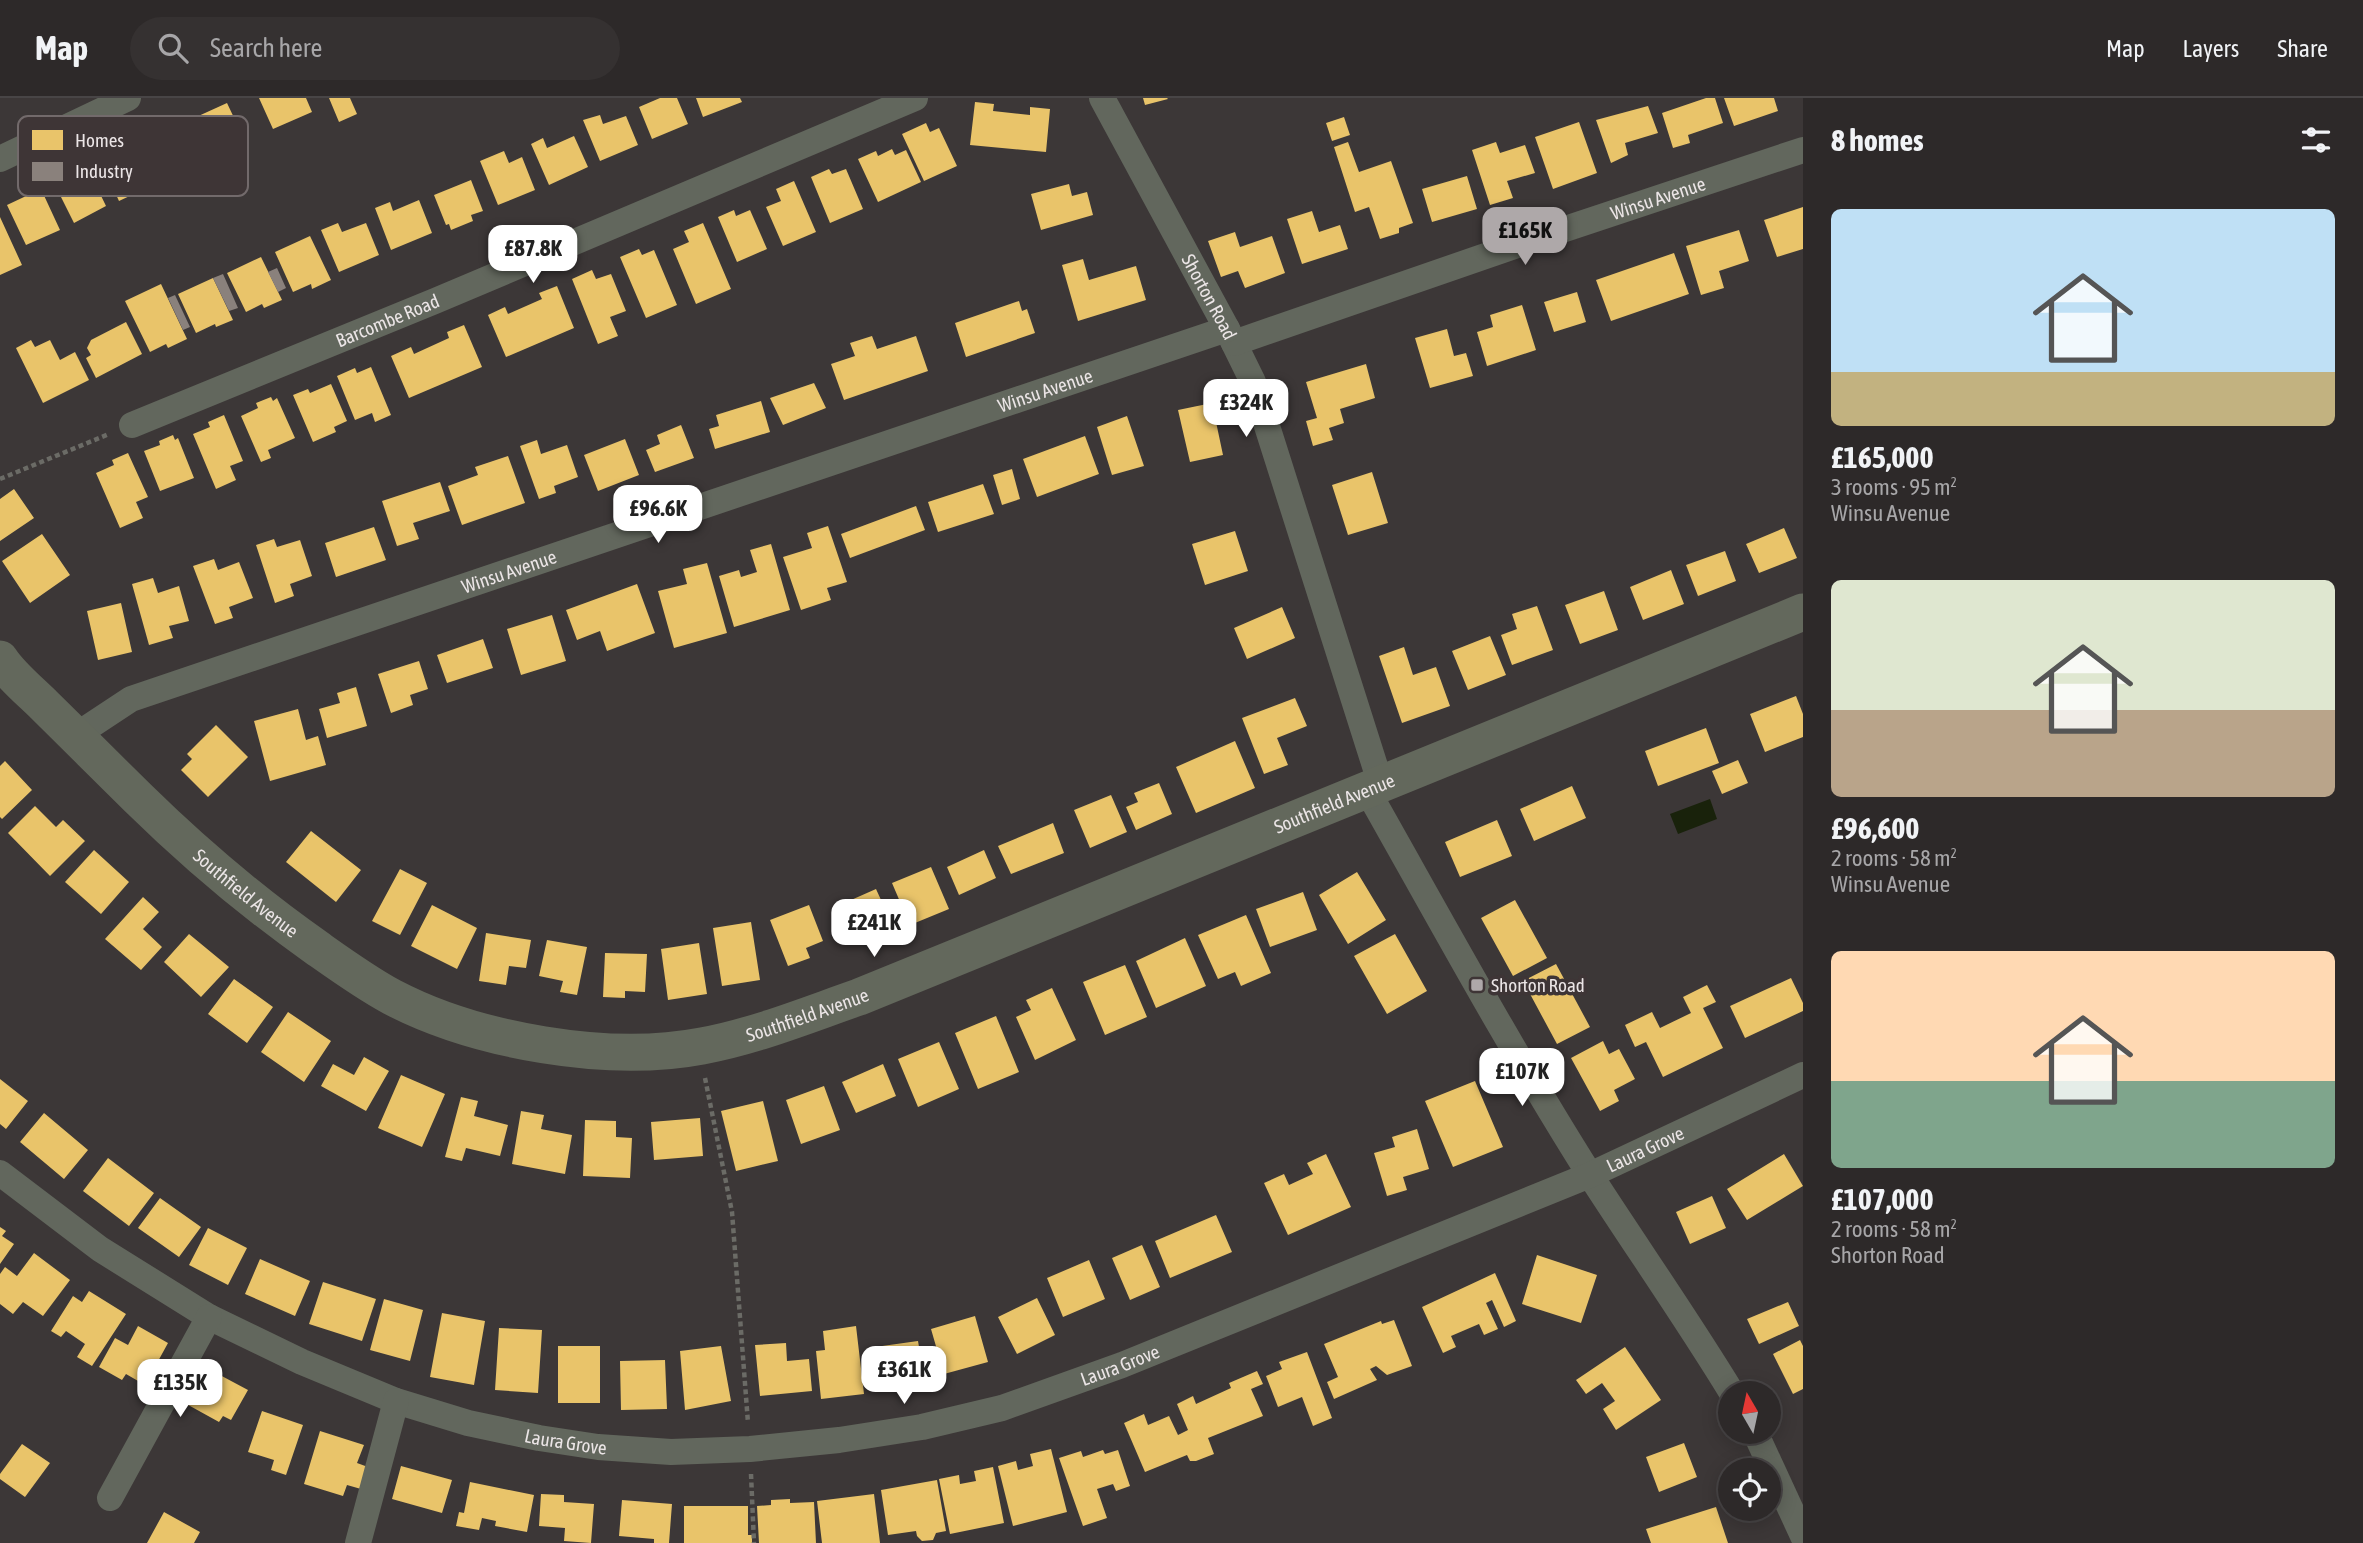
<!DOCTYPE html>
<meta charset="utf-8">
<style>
:root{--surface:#2d2929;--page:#353131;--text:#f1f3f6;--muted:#a7a6a8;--line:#484546;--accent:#aea8a9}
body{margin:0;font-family:"Asap Condensed",sans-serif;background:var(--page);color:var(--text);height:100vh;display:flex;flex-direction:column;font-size:26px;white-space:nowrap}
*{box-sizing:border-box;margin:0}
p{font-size:23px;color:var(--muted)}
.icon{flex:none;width:38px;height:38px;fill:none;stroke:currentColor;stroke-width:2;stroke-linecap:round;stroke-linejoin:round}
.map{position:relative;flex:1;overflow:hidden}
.panel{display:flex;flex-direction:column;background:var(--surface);width:560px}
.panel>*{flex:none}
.needle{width:46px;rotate:351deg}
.controls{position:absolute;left:1718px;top:1283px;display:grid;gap:14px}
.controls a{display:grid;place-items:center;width:63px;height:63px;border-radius:50%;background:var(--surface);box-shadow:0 4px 18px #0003,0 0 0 2px var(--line);font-size:35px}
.price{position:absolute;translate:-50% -60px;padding:0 16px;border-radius:14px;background:#fff;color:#222;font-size:23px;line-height:46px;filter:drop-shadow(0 2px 4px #0008)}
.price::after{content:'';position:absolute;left:50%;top:42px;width:21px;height:16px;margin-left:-10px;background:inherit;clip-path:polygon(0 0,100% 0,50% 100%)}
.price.selected{background:var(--accent);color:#111}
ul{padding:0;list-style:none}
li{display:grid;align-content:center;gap:14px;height:371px;padding:0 28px}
li span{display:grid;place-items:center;height:217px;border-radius:10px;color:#555}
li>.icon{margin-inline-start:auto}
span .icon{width:126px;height:126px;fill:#fffc;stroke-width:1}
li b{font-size:30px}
h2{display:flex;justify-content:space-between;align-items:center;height:84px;padding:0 28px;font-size:30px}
header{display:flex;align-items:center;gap:42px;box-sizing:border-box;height:98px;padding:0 35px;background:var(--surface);border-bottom:2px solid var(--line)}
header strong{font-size:33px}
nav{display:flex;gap:38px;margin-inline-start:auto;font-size:24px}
.search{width:490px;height:63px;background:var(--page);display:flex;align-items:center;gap:18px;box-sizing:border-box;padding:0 24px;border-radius:38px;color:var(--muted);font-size:26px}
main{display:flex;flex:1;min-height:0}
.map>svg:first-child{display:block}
.water{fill:#19220b}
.homes{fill:#e9c46a}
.industry{fill:#8a817c}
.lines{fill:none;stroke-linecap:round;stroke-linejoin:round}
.path{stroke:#6b6b66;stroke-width:4.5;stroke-dasharray:5 3.5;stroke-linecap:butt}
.street{stroke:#62675d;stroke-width:26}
.secondary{stroke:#63685c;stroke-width:37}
.poi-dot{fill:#aea8a9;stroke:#3e3536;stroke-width:2.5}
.labels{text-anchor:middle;stroke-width:7;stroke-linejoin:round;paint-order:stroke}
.street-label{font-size:19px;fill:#ebe5e6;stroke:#3e3536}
.poi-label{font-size:19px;fill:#ebe5e6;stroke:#3e3536;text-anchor:start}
.key{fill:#3e3536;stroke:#726a6b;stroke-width:2}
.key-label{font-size:19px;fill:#ebe5e6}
</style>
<header>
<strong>Map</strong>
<div class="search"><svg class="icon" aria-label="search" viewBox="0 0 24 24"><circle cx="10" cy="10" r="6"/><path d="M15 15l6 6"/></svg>Search here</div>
<nav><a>Map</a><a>Layers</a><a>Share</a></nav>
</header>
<main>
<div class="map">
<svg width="1803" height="1445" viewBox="0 0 1803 1445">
<rect width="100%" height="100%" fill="#3c3737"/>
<path class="water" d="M1710,701L1717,721L1678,736L1670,716Z"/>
<path class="homes" d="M259,0H306L312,14L273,31Z
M329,0H350L357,16L339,24Z
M660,0H677L688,26L652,41L639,9Z
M696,0H740L742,4L703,19Z
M1143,0H1167L1168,1L1145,7Z
M1706,0H1715L1723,25L1688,37L1690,45L1673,50L1662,15Z
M1724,0H1774L1778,13L1734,28Z
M975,4L994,6L993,13L1030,17V9L1050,11L1046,54L970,47Z
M227,5L245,43L212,58L194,20Z
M1648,8L1658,35L1625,45L1628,57L1611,65L1596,22Z
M600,17L603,26L626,18L638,47L600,63L583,22Z
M1344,19L1350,37L1332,43L1326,25Z
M1579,24L1597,75L1553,91L1535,39Z
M926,25L930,34L939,30L957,68L924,83L902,36Z
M574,38L588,69L549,87L531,46L543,40L547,50Z
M1348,44L1359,74L1391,63L1413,125L1399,130V135L1380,141L1369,109L1355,114L1334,49Z
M1496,44L1500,55L1525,47L1535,75L1507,83L1513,100L1490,107L1472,52Z
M135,48L153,87L119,103L101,64Z
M892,51L895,57L906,52L921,84L878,104L858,61L876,53L878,58Z
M504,53L509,65L522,59L535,92L498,107L480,63Z
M88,71L106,108L74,125L55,87Z
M829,71L832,76L846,71L863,111L830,125L811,79Z
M1467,78L1477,111L1432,124L1422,91Z
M471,82L483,113L471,117L473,123L451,132L449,126L446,127L434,97Z
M794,83L816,134L783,148L766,109L781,103L776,91Z
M1069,86L1072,98L1087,94L1093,117L1041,132L1031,96Z
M41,91L60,132L26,147L7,107Z
M419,102L432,135L391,152L375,110L390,104L393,113Z
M1803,109V151L1777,159L1764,122Z
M734,112L736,118L750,112L767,151L737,164L718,119Z
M1312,113L1319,134L1340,127L1348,151L1302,166L1287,121Z
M0,119L22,167L0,177Z
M338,125L342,134L366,125L379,157L339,174L321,132Z
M703,125L731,191L696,206L673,151L689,144L684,133Z
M1739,132L1749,163L1719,173L1724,190L1701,197L1686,148Z
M1235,134L1240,149L1272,138L1285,175L1245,190L1238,173L1221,179L1208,143Z
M310,138L331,182L312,191L311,186L293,194L275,154Z
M639,151L642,157L654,152L677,207L646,220L620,159Z
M1674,155L1689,196L1611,223L1596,182Z
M261,159L282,202L264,210L262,206L246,214L227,175Z
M1083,161L1089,182L1136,168L1146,202L1078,223L1062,167Z
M592,172L596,181L611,176L626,213L610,219L618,238L598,246L572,181Z
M213,180L233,222L216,229L215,226L196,235L178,196Z
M161,186L187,241L168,250L166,246L150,254L125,203Z
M557,188L574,230L506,259L488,217L505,209L508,216L542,201L539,195Z
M1577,194L1586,224L1554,234L1544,204Z
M1019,203L1022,213L1027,211L1035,235L966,259L955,225Z
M1522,207L1536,252L1487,268L1477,234L1493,229L1490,217Z
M126,224L142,256L96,280L86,260L91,257L87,250L91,242Z
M464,227L482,269L409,300L391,258L411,249L414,256L449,240L447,234Z
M1447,231L1454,258L1466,255L1473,278L1430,290L1415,240Z
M872,238L877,251L916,238L928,273L844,302L831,266L855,258L850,245Z
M31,242L35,249L50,242L60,262L75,254L89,282L43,305L16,250Z
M1366,266L1375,300L1340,311L1344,325L1329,330L1333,342L1313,348L1306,323L1317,320L1306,284Z
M371,269L391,317L375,324L372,315L355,322L337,278L355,270L357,275Z
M814,285L826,310L783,327L770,300Z
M331,286L347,323L334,329L336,334L313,344L293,297L308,291L310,295Z
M271,299L273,303L277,300L295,340L268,352L271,360L261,364L241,318L258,310L256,305Z
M761,303L770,334L715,351L709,331L719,328L716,317Z
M1212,305L1223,357L1190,364L1178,312Z
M224,317L243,363L230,368L236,382L216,391L193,336L210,329L208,324Z
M1127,318L1144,368L1112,377L1097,329Z
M681,327L694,360L655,374L646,352L660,346L657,337Z
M173,337L175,342L178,340L194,380L160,393L144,353L160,347L159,343Z
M1085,338L1099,376L1037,399L1023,361Z
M625,341L639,377L598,393L584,357Z
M537,342L541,356L567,347L578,379L554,388L556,395L539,401L520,348Z
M128,355L148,399L136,404L143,420L120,430L96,375L114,367L112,362Z
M508,358L525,405L462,427L448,388L478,377L475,369Z
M1012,371L1020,401L1002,407L993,377Z
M1372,374L1388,425L1348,437L1332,387Z
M440,384L450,413L413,425L419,441L397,448L382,403Z
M983,386L994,416L938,434L928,404Z
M14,391L34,420L0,443V401Z
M916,408L925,432L850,460L841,436Z
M828,428L847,484L827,490L831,502L801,512L783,459L812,450L807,435Z
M374,429L386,462L336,479L325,445Z
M1784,430L1797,460L1759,475L1746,446Z
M1235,433L1248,473L1205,487L1192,446Z
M42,436L70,477L30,505L2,463Z
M274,441L277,449L300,442L312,478L290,486L294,498L275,505L256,447Z
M771,446L790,512L734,529L719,478L739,472L741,479L757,474L750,452Z
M1725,453L1736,483L1698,498L1686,467Z
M214,461L218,472L239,464L253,500L229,509L233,520L215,526L193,468Z
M707,465L727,535L674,550L658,493L687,486L683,471Z
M1671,472L1684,506L1643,522L1630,489Z
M153,480L158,495L179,488L189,523L169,528L173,540L149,547L132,486Z
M637,486L655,535L607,553L600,533L577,542L566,512Z
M1604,493L1618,532L1580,546L1565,507Z
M121,505L132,554L98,562L87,513Z
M1537,508L1553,552L1512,567L1501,537L1517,531L1512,516Z
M1282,509L1295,540L1247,561L1234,530Z
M552,517L566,563L521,577L507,531Z
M1490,538L1506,577L1468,592L1452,553Z
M483,541L493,570L447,585L437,557Z
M1404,549L1413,577L1436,569L1450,608L1402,625L1379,558Z
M419,563L428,591L410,597L413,607L391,615L378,576Z
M356,589L367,628L327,640L319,611L340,605L337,595Z
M1796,598L1803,616V639L1765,654L1750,616Z
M1295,600L1307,628L1277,640L1288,667L1264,676L1242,620Z
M298,611L306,642L318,638L326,667L270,683L254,623Z
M216,627L248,659L208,699L181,672L192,661L187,656Z
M1706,630L1719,665L1658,688L1645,653Z
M1235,643L1255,690L1196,715L1176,669Z
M1738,662L1748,685L1722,696L1712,673Z
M5,663L32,692L2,721L0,719V668Z
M1159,685L1172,716L1136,732L1126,709L1138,704L1134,695Z
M1572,688L1586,720L1534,743L1520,711Z
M1111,697L1127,734L1090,750L1074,712Z
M35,708L56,729L63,722L85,743L50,778L8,735Z
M1497,722L1512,758L1460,779L1445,744Z
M1053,725L1064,755L1011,776L998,748Z
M311,733L361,772L336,804L286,764Z
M94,752L129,784L101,816L65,784Z
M984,752L996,780L959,797L947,769Z
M931,769L949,811L910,827L892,785Z
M400,771L427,785L400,837L372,823Z
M1357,774L1386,822L1348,846L1319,797Z
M876,791L892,826L849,846L833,810Z
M1303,794L1317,832L1270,849L1256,811Z
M143,799L159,814L143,831L162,849L141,872L105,841Z
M1515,802L1547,860L1513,878L1481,820Z
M432,807L477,830L457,871L411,848Z
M809,807L823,843L806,850L810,860L788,868L770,822Z
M1246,817L1271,875L1241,888L1235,874L1218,881L1198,837Z
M751,824L760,882L722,888L713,830Z
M486,835L531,842L526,870L509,868L506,887L479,883Z
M189,836L229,869L201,899L164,864Z
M1395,836L1427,893L1387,916L1354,858Z
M1185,840L1206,888L1156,910L1136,863Z
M547,842L587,849L577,897L560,894L563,883L539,878Z
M699,845L707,896L668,902L661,851Z
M605,855L647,856L645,894L625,893V900L603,899Z
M1556,866L1590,929L1557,946L1523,883Z
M1125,867L1147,919L1105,937L1083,884Z
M1791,880L1803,905V913L1745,940L1730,908Z
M234,881L273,909L247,945L208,916Z
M1707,887L1716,904L1703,910L1723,950L1663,979L1646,944L1635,949L1625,927L1652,914L1660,930L1691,915L1683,899Z
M1052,890L1076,942L1035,962L1016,919L1031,912L1026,902Z
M288,914L331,943L304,984L261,954Z
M996,918L1019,974L978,991L955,935Z
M1603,943L1609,956L1619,951L1635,981L1614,992L1619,1003L1600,1013L1571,960Z
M939,944L959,991L918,1009L898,961Z
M364,959L389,973L366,1013L321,988L333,966L354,977Z
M883,966L896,998L856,1015L842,984Z
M401,977L445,996L422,1049L378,1030Z
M0,981L28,1003L6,1031L0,1026Z
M1475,983L1503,1049L1453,1069L1425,1003Z
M824,988L840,1032L801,1046L786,1002Z
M461,999L478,1003L474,1018L508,1027L500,1058L466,1050L462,1063L445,1059Z
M763,1003L778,1063L736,1073L721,1013Z
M521,1013L544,1017L541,1031L572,1037L565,1076L512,1066Z
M44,1015L88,1052L64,1081L20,1044Z
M700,1020L703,1058L654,1062L651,1024Z
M585,1022L616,1023V1039L632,1040L630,1080L583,1078Z
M1417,1031L1429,1071L1403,1079L1407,1092L1387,1098L1374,1055L1395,1049L1392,1039Z
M1326,1056L1351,1109L1288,1137L1264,1085L1284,1076L1289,1087L1302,1081L1313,1076L1307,1065Z
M1784,1056L1803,1088L1747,1122L1727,1091Z
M108,1060L154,1095L129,1128L83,1093Z
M1712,1098L1726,1130L1690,1146L1676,1114Z
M160,1100L201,1129L179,1159L138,1130Z
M1216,1117L1232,1154L1170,1180L1155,1143Z
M0,1129L6,1133L2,1138L14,1146L0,1166Z
M208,1130L247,1150L228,1187L189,1167Z
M1142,1147L1160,1189L1130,1202L1112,1160Z
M34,1155L70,1182L43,1218L23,1204L13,1216L0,1206V1176L5,1169L17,1178Z
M1537,1157L1597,1177L1581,1225L1522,1206Z
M260,1161L310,1183L295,1218L245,1196Z
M1089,1162L1105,1201L1063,1219L1047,1180Z
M1495,1175L1516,1223L1504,1229L1492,1202L1486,1205L1498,1231L1484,1237L1479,1226L1451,1238L1456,1249L1443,1255L1422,1209Z
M323,1184L376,1201L362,1243L309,1226Z
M89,1193L126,1216L92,1268L77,1259L85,1246L66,1233L61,1239L51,1233L73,1198L82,1204Z
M1037,1200L1055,1237L1017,1256L998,1219Z
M384,1201L423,1212L410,1263L370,1252Z
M1788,1204L1799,1228L1759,1246L1747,1221Z
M442,1215L485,1223L474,1287L430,1279Z
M975,1218L988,1264L944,1276L931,1231Z
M1394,1222L1412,1268L1387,1277L1376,1268L1370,1271L1377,1282L1334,1301L1327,1284L1338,1279L1324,1246L1381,1223L1382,1226Z
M138,1228L168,1245L145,1287L126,1276L122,1282L99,1269L115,1240L128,1247Z
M856,1228L864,1296L821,1301L816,1253L825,1252L823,1233Z
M499,1230L542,1232L538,1295L495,1292Z
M1800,1242L1803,1248V1291L1793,1296L1773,1256Z
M918,1243L925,1284L882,1291L875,1249Z
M786,1245L787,1263L809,1261L812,1293L760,1298L755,1247Z
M558,1248H600V1305H558Z
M721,1248L731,1303L685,1312L680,1253Z
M1625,1249L1661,1302L1616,1332L1603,1311L1615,1303L1602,1285L1586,1296L1576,1282Z
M1307,1254L1332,1320L1313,1328L1302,1299L1278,1309L1266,1278L1282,1271L1279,1264Z
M665,1262L667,1311L621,1312L620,1263Z
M1257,1273L1263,1286L1251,1291L1263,1318L1208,1340L1214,1356L1196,1363H1190L1187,1357L1145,1374L1124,1325L1144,1316L1148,1327L1169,1318L1178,1337L1188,1332L1177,1306L1193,1298L1196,1306L1231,1290L1229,1285Z
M197,1274L214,1284L218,1276L248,1292L231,1322L223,1318L219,1324L181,1303Z
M262,1313L303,1327L286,1377L271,1372L274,1362L248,1354Z
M320,1333L364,1347L357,1365L368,1369L361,1391L347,1387L343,1398L304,1386Z
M1684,1345L1697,1379L1659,1394L1646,1359Z
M22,1346L50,1365L25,1399L0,1381V1376Z
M1051,1351L1067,1414L1013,1428L998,1368L1016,1363L1018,1372L1033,1368L1030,1356Z
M1103,1352L1105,1356L1118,1352L1130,1388L1116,1393L1113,1386L1097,1391L1107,1420L1083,1428L1059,1360L1081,1353L1083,1359Z
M401,1368L452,1382L442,1415L392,1401Z
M993,1369L1004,1425L950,1436L939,1381L959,1377L960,1386L976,1383L974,1373Z
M937,1382L946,1433L936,1435L933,1442L922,1443L917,1438L916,1433L888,1437L881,1392Z
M470,1384L534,1397L527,1434L495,1428L496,1423L482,1420L479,1432L456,1428L459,1414L464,1415Z
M541,1396L564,1397V1404L594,1406L591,1445L564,1443L565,1430L539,1428Z
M874,1396L880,1445H822L817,1403Z
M790,1401V1405L814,1404L816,1445H759L757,1408L771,1407V1402Z
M622,1402L672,1406L669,1445H654V1441L619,1438Z
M684,1408H748V1437H752V1445H684Z
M1716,1409L1728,1445H1651L1646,1431Z
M164,1414L200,1434L194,1445H147Z"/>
<path class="industry" d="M277,170L286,190L278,194L268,174Z
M223,176L238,210L229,213L213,180Z
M175,197L190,229L183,232L168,200Z"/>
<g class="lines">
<path class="path" d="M0,381L109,336
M705,980L732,1114L748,1325
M751,1376L754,1445"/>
<g class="street">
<path id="s1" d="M1102,0L1227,231L1253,284L1381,687"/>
<path d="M0,61L128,0"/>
<path id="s2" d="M1234,245L1523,145L1803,52"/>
<path id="s3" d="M132,327L435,203L915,0"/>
<path id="s4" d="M75,638L131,601L1227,231"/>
<path d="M1367,692C1440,821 1511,952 1590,1077C1637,1150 1687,1221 1732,1295"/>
<path id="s5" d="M0,1075L100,1151L209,1219L302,1264L396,1303L468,1325L539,1340L598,1349L671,1354L750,1351L839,1342L922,1329L1002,1310L1122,1267L1590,1077L1803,977"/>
<path d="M1755,1334L1803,1438"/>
<path d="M110,1400L209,1219"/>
<path d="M358,1445L396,1303"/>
</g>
<path class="secondary" id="s6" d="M0,561C11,578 30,593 44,607C75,638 107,669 138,700C194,755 253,805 317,850C341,867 366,885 392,899C476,943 608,966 702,948C756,938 807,917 859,899L1803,514"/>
</g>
<rect class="poi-dot" x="1470" y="880" width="14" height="14" rx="3.5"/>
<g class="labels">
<g class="street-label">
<text dy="7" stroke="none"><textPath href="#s2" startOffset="448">Winsu Avenue</textPath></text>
<text dy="7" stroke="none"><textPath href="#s1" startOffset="226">Shorton Road</textPath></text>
<text dy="7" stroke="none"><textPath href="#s3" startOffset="276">Barcombe Road</textPath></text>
<text dy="7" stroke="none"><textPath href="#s4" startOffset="1032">Winsu Avenue</textPath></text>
<text dy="7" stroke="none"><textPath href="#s4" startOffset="466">Winsu Avenue</textPath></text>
<text dy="7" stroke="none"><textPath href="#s6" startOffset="1516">Southfield Avenue</textPath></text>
<text dy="7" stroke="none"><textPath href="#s6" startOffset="340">Southfield Avenue</textPath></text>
<text dy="7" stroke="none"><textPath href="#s6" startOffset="948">Southfield Avenue</textPath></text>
<text dy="7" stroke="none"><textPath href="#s5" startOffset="1768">Laura Grove</textPath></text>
<text dy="7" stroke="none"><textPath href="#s5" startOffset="1200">Laura Grove</textPath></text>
<text dy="7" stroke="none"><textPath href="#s5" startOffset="634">Laura Grove</textPath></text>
</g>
<g class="poi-label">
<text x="1491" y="894">Shorton Road</text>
</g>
</g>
<rect x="18" y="18" width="230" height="80" rx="10" class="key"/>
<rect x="32" y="32" width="31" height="20" fill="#e9c46a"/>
<rect x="32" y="64" width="31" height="19" fill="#8a817c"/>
<g class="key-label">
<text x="75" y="49">Homes</text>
<text x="75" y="80">Industry</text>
</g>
</svg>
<div class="controls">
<a><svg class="needle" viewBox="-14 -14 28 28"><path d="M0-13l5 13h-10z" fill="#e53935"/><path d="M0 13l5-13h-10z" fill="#a7a6a8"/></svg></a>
<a><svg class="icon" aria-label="locate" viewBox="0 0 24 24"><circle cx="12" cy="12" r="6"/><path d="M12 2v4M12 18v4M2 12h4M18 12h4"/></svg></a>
</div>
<b class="price selected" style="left:1525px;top:169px">£165K</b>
<b class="price" style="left:533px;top:187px">£87.8K</b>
<b class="price" style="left:1246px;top:341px">£324K</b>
<b class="price" style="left:658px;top:447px">£96.6K</b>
<b class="price" style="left:874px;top:861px">£241K</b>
<b class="price" style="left:1522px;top:1010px">£107K</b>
<b class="price" style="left:904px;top:1308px">£361K</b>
<b class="price" style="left:180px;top:1321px">£135K</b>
</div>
<section class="panel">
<h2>8 homes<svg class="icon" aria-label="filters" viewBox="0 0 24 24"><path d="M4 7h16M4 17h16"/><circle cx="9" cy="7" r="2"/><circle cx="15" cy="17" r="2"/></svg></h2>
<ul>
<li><span style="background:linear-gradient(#bfe0f5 75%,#c2b280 0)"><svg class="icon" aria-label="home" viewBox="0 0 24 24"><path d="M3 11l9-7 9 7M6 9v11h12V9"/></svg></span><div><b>£165,000</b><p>3 rooms · 95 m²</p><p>Winsu Avenue</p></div></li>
<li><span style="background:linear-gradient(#dfe7d0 60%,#b9a48a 0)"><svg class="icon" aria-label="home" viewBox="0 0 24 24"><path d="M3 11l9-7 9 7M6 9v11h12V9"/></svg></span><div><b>£96,600</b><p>2 rooms · 58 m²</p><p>Winsu Avenue</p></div></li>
<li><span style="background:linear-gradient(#ffd9b3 60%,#7fa58c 0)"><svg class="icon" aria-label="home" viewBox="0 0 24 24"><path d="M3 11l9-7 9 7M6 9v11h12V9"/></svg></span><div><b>£107,000</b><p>2 rooms · 58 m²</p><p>Shorton Road</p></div></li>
</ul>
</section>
</main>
